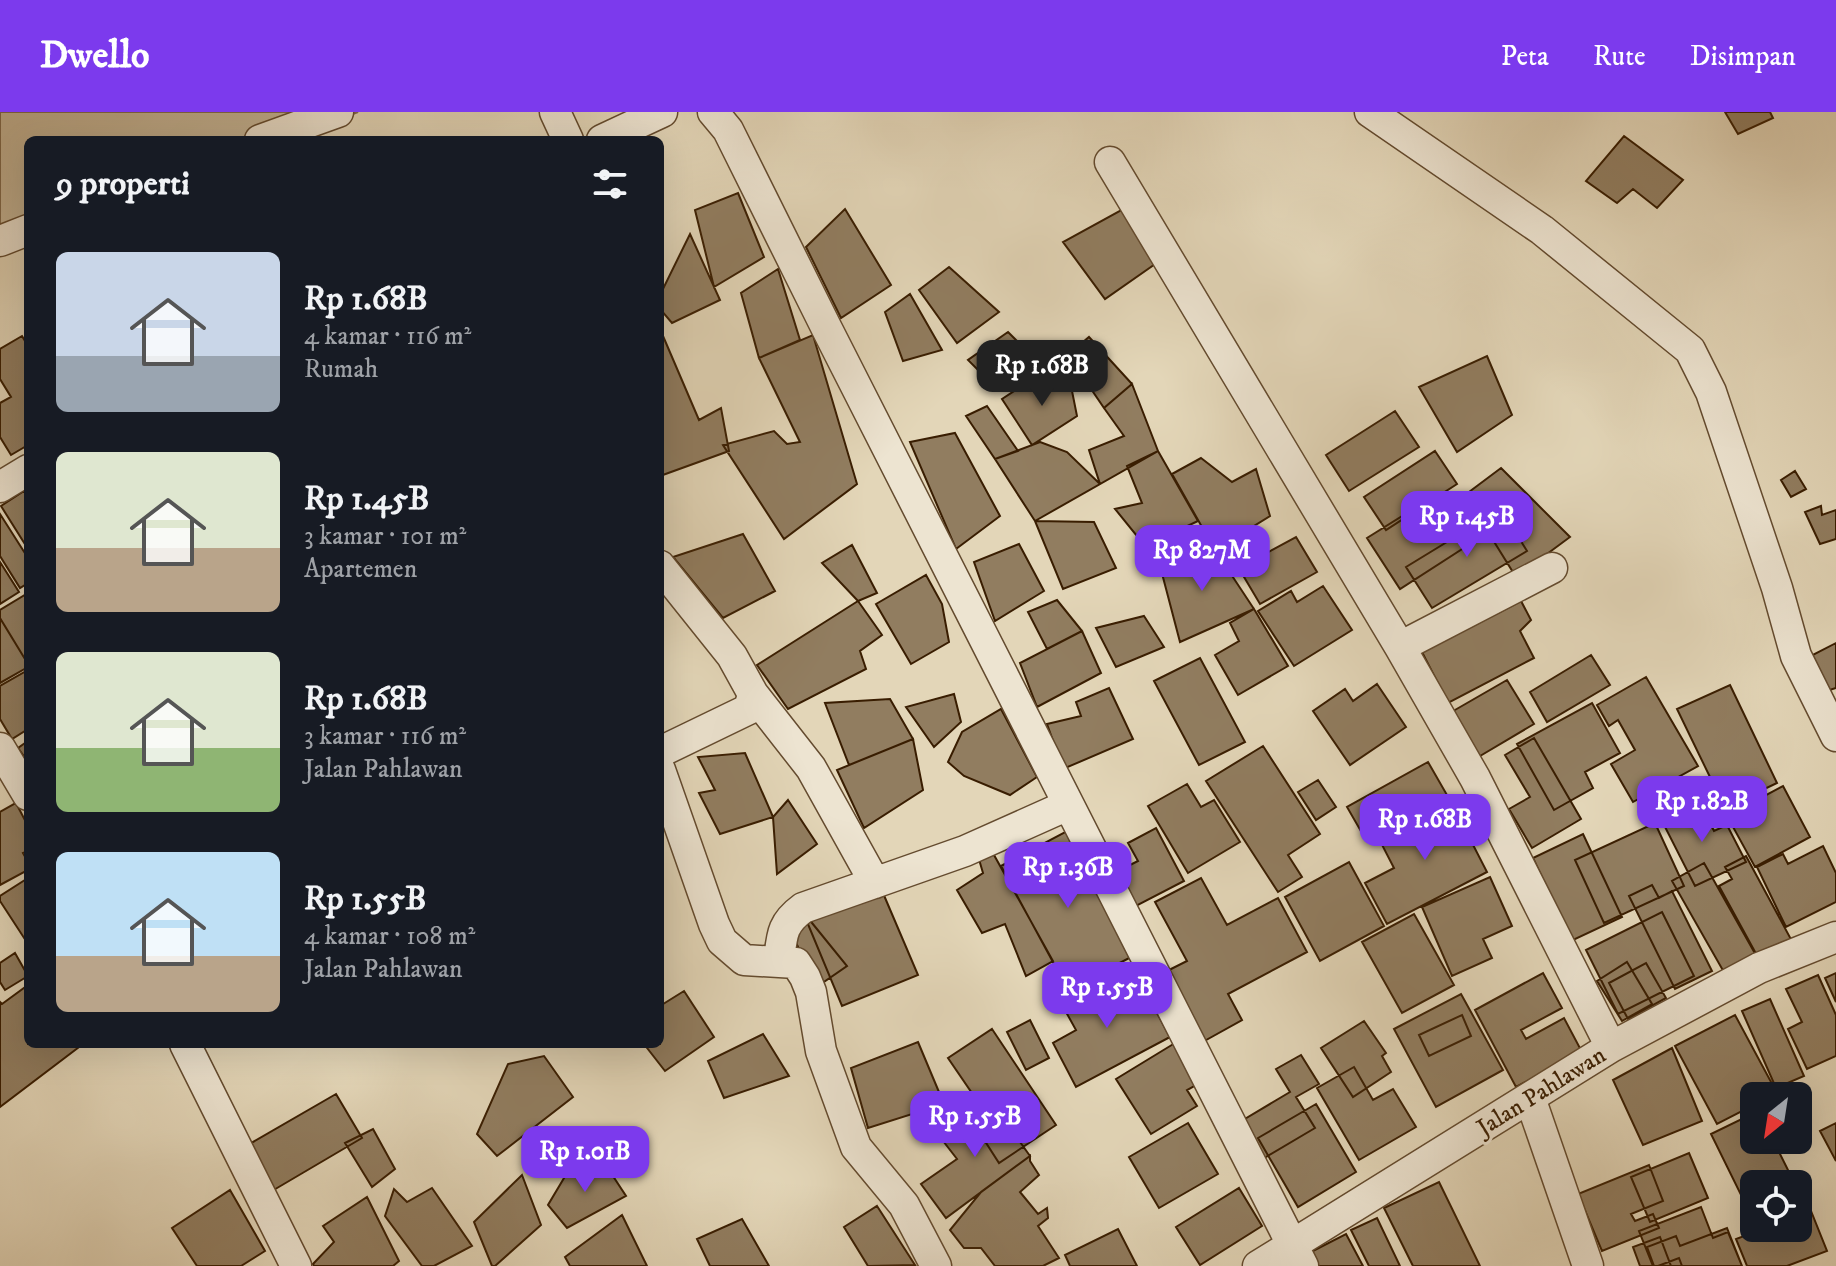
<!DOCTYPE html>
<html lang="id">
<meta charset="utf-8">
<style>
:root{--surface:#171b24;--page:#20242c;--text:#f1f3f6;--muted:#9ea1a6;--accent:#7c3aed}
body{margin:0;font-family:"IM FELL DW Pica",serif;background:var(--page);color:var(--text);height:100vh;display:flex;flex-direction:column;font-size:30px;white-space:nowrap}
*{box-sizing:border-box;margin:0}
p{font-size:26px;color:var(--muted)}
.icon{flex:none;width:44px;height:44px;fill:none;stroke:currentColor;stroke-width:2;stroke-linecap:round;stroke-linejoin:round}
.map{position:relative;flex:1;overflow:hidden}
.drawer{position:absolute;left:24px;top:24px;width:640px;height:912px;display:flex;flex-direction:column;background:var(--surface);border-radius:12px;box-shadow:0 8px 32px #0002}
.drawer>*{flex:none}
.needle{width:52px;rotate:210deg}
.tools{position:absolute;left:1740px;top:970px;display:grid;gap:16px}
.tools a{display:grid;place-items:center;width:72px;height:72px;border-radius:12px;background:var(--surface);box-shadow:0 8px 32px #0002;font-size:40px}
.price{position:absolute;translate:-50% -68px;padding:0 18px;border-radius:16px;background:var(--accent);color:#fff;font-size:26px;line-height:52px;filter:drop-shadow(0 2px 4px #0008)}
.price::after{content:'';position:absolute;left:50%;top:48px;width:24px;height:18px;margin-left:-12px;background:inherit;clip-path:polygon(0 0,100% 0,50% 100%)}
.price.selected{background:#222;color:#fff}
ul{padding:0;list-style:none}
li{display:flex;align-items:center;gap:24px;height:200px;padding:0 32px}
li span{display:grid;place-items:center;flex:none;width:224px;height:160px;border-radius:12px;color:#555}
li>.icon{margin-inline-start:auto}
span .icon{width:96px;height:96px;fill:#fffc;stroke-width:1}
li b{font-size:34px}
h2{display:flex;justify-content:space-between;align-items:center;height:96px;padding:0 32px;font-size:34px}
header{display:flex;align-items:center;gap:48px;box-sizing:border-box;height:112px;padding:0 40px;background:var(--accent);color:#fff}
header strong{font-size:38px}
nav{display:flex;gap:44px;margin-inline-start:auto;font-size:28px}
.map>svg:first-child{display:block}
.green{fill:#c6b799;stroke:#806a4d;stroke-width:2}
.building{fill:#917d60;stroke:#391d01;stroke-width:2}
.lines{fill:none;stroke-linecap:round;stroke-linejoin:round}
.minor-casing{stroke:#644b2f;stroke-width:33}
.minor{stroke:#ede4d1;stroke-width:30}
.labels{text-anchor:middle;stroke-width:6;stroke-linejoin:round;paint-order:stroke}
.street-label{font-size:24px;fill:#391d01;stroke:#ede4d1}
</style>
<header>
<strong>Dwello</strong>
<nav><a>Peta</a><a>Rute</a><a>Disimpan</a></nav>
</header>
<div class="map">
<svg width="1836" height="1154" viewBox="0 0 1836 1154">
<rect width="100%" height="100%" fill="#e3d6b8"/>
<filter id="stains"><feTurbulence type="fractalNoise" baseFrequency=".0025" numOctaves="4"/><feColorMatrix values="0 0 0 0 .2 0 0 0 0 .09 0 0 0 0 .02 0 0 0 .5 -.17"/></filter>
<radialGradient id="worn" r=".72"><stop offset=".6" stop-color="#630" stop-opacity="0"/><stop offset="1" stop-color="#630" stop-opacity=".3"/></radialGradient>
<path class="green" d="M0,0H358L286,28H28V128L0,139Z"/>
<path class="building" d="M1725,0H1770L1773,6L1738,22Z
M1624,24L1683,68L1657,96L1633,77L1617,91L1586,69Z
M738,81L764,145L714,175L695,98Z
M1125,96L1158,150L1105,187L1063,130Z
M845,97L891,173L841,206L806,135Z
M690,122L720,188L672,211L660,197V183Z
M949,155L999,200L957,231L919,178Z
M778,157L800,228L759,246L741,181Z
M910,182L942,238L903,249L885,200Z
M1008,220L1037,249L994,274L968,248Z
M813,223L857,372L784,427L723,333L774,319L787,332L800,330L759,246Z
M22,224L28,234V333L11,343L0,325V291L11,285L0,267V237Z
M663,224L699,308L721,296L729,339L660,364V225Z
M1089,225L1132,272L1104,296L1068,243Z
M1487,244L1512,303L1457,340L1419,275Z
M1069,264L1077,304L1032,333L1002,287L1034,266L1043,277Z
M1132,272L1158,339L1100,372L1089,338L1124,324L1104,296Z
M987,294L1018,339L995,347L966,304Z
M1395,299L1419,335L1349,379L1326,343Z
M955,321L1000,404L956,437L910,330Z
M1040,330L1067,340L1100,372L1035,409L995,347Z
M1158,339L1198,409L1145,434L1115,397L1142,391L1127,354Z
M1435,339L1457,372L1386,418L1364,385Z
M1201,346L1232,370L1256,357L1270,404L1215,438L1172,362Z
M1501,356L1570,425L1516,465L1465,383Z
M1795,359L1806,377L1791,385L1781,368Z
M24,379L28,385V437L1,394Z
M1439,381L1452,401L1468,391L1487,421L1400,477L1367,426Z
M1821,394L1822,403L1836,398V427L1820,432L1805,400Z
M1501,397L1527,439L1432,496L1406,455Z
M0,402L28,446V471L20,476L0,444Z
M1035,409L1094,410L1116,456L1063,477Z
M743,422L775,479L723,506L673,445Z
M1296,425L1317,460L1260,492L1234,448L1258,434L1263,443Z
M1019,432L1044,479L995,509L974,450Z
M852,433L877,481L858,489L822,451Z
M1215,438L1254,497L1180,530L1159,450Z
M0,450L19,480L0,492Z
M926,463L942,492L949,530L911,552L876,492Z
M1323,474L1352,518L1294,554L1258,499L1291,479L1297,490Z
M28,481V552L0,506V498Z
M1057,488L1082,519L1047,537L1028,500Z
M858,489L882,523L860,539L866,557L788,597L757,553Z
M1521,489L1531,508L1520,519L1534,546L1448,591L1422,540Z
M1254,497L1288,554L1238,583L1215,543L1239,529L1230,511Z
M1144,504L1164,535L1116,555L1096,516Z
M0,506L28,552V555L0,571Z
M1082,519L1101,561L1037,595L1020,551Z
M1836,531V576L1820,581L1803,548Z
M1591,543L1610,573L1547,610L1530,580Z
M1200,546L1245,630L1199,653L1154,569Z
M28,558V617L12,627L0,607V574Z
M1646,565L1698,654L1633,690L1611,652L1635,638L1618,608L1609,614L1597,593Z
M1507,568L1534,612L1475,647L1448,602Z
M1377,572L1406,615L1350,653L1313,599L1345,577L1353,589Z
M1730,573L1777,671L1725,696L1677,597Z
M1109,576L1133,627L1063,657L1047,612L1081,604L1076,590Z
M954,582L961,610L934,635L906,595Z
M890,587L913,627L849,653L825,591Z
M1592,591L1620,641L1585,660L1593,676L1554,698L1517,632Z
M1001,597L1037,665L1010,683L964,664L948,650L962,620Z
M1534,626L1581,707L1532,736L1509,697L1530,685L1505,643Z
M913,627L923,678L864,716L837,658Z
M28,629V650L18,636Z
M1263,634L1320,722L1288,743L1302,765L1278,780L1206,669Z
M745,641L773,705L720,722L699,681L715,678L698,645Z
M1428,650L1447,683L1366,728L1347,695Z
M1318,668L1336,695L1316,708L1298,680Z
M1187,672L1201,695L1214,688L1240,730L1188,761L1148,694Z
M1783,674L1810,725L1755,755L1727,704Z
M788,688L817,732L777,762L773,705Z
M1450,688L1487,760L1387,812L1365,771L1394,756L1378,725Z
M1699,689L1714,719L1727,713L1746,750L1695,774L1661,707Z
M16,691L28,714V739L23,741L28,750V758L0,773V700Z
M1655,711L1684,774L1604,811L1575,748Z
M1156,716L1184,769L1134,795L1116,760L1138,749L1128,731Z
M1069,718L1135,843L1068,878L1001,754Z
M1583,722L1622,805L1571,829L1533,746Z
M989,734L1053,849L1026,864L1005,812L982,821L957,778L983,761L976,737Z
M1823,734L1836,761V790L1786,815L1757,755L1783,742L1788,752Z
M1746,744L1793,831L1760,849L1719,774L1732,767L1725,755Z
M1349,750L1384,814L1320,849L1285,785Z
M1704,751L1757,845L1725,862L1672,769Z
M1490,765L1512,814L1483,827L1492,846L1452,864L1422,795Z
M28,766V832L0,789V784Z
M1201,766L1227,813L1278,786L1307,840L1228,882L1242,908L1199,932L1161,862L1187,849L1155,790Z
M1652,773L1659,786L1672,779L1712,859L1675,877L1629,784Z
M880,774L918,863L842,894L805,805Z
M1662,800L1694,864L1618,902L1586,838Z
M1414,802L1454,873L1402,901L1362,830Z
M808,806L847,854L818,874L794,827Z
M15,841L28,864L5,878L0,870V851Z
M1627,850L1652,892L1622,909L1597,869Z
M1646,851L1666,886L1628,907L1609,871Z
M1543,861L1562,896L1521,918L1526,927L1564,906L1582,940L1516,975L1475,898Z
M1836,861V890L1825,866Z
M1115,863L1130,891L1147,882L1170,925L1076,975L1053,931L1076,918L1061,891Z
M1818,863L1836,903V944L1807,957L1788,917L1802,910L1786,877Z
M28,873V932H83L0,995V890L2,892Z
M684,879L714,925L665,959L644,932H660V894Z
M1461,882L1503,958L1436,995L1394,917Z
M1770,887L1804,964L1776,976L1742,899Z
M1462,903L1471,924L1429,944L1419,923Z
M1735,903L1777,981L1771,984H1754V993L1717,1012L1675,934Z
M1030,908L1049,946L1026,958L1007,920Z
M1364,909L1386,941L1382,944L1391,960L1353,985L1321,936Z
M992,917L1056,1013L999,1051L965,998L978,990L948,946Z
M763,922L789,964L724,986L708,949Z
M918,930L944,992L868,1016L851,956Z
M1175,931L1200,971L1187,978L1197,994L1151,1022L1116,967Z
M1672,936L1702,1009L1643,1033L1613,968Z
M1301,943L1319,972L1296,985L1315,1016L1254,1052L1233,1014L1290,980L1276,957Z
M544,944L573,985L497,1044L477,1022L508,952Z
M1354,955L1373,988L1393,977L1416,1015L1359,1048L1317,976Z
M336,982L362,1026L272,1079L246,1034Z
M990,988L1030,1044L946,1106L921,1072L957,1047L940,1025Z
M1316,992L1356,1060L1298,1095L1258,1026Z
M1754,1001V1028H1773L1792,1066L1780,1072H1754V1084L1744,1089L1711,1022Z
M1188,1011L1218,1062L1159,1096L1129,1045Z
M1836,1011V1049L1820,1019Z
M373,1017L395,1057L372,1075L345,1031Z
M1689,1041L1708,1086L1650,1110L1631,1065Z
M1030,1044V1049L1039,1063L1020,1080L1038,1102L1047,1096L1048,1106L1038,1114L1059,1146L1043,1154H995L981,1136H964L950,1118L981,1080Z
M1649,1053L1663,1089L1631,1102L1635,1109L1653,1102L1659,1116L1602,1139L1578,1082Z
M607,1055L626,1084L567,1116L548,1093L570,1056Z
M522,1063L541,1113L495,1154H492L474,1110Z
M1799,1069L1827,1139L1787,1154H1747L1736,1127L1760,1118V1116H1798V1072H1792Z
M1439,1070L1480,1154H1413L1384,1096Z
M432,1076L472,1134L434,1154H422L385,1104L394,1077L407,1090Z
M1239,1076L1262,1114L1200,1153L1176,1115Z
M230,1078L265,1139L241,1154H197L172,1116Z
M367,1085L399,1149L393,1154H314L313,1152L334,1130L323,1114Z
M877,1094L915,1153L868,1154L844,1115Z
M1701,1095L1713,1126L1728,1120L1742,1154H1653L1639,1119Z
M622,1103L647,1154H570L565,1145Z
M1377,1106L1400,1154H1369L1351,1118Z
M742,1107L769,1154H710L697,1127Z
M1727,1116L1742,1154H1654L1647,1135L1676,1124L1680,1134Z
M1118,1117L1137,1154H1070L1065,1143Z
M1346,1122L1363,1154H1311L1305,1143Z
M1660,1125L1671,1154H1640L1633,1135Z
M1679,1146L1682,1154H1658Z"/>
<g class="lines">
<g class="minor-casing">
<path id="minor" d="M555,0L568,28
M713,0L728,18L827,217L1303,1154
M1370,0L1542,118L1690,238L1711,280L1777,476L1796,544L1836,624
M260,28L338,0
M602,28L662,0
M1110,50L1400,535L1475,666L1611,935
M0,129L28,118
M0,375L28,358
M660,454L732,544L753,582L749,597L660,640
M1400,535L1552,456
M753,582L811,656L875,771
M0,636L28,683
M660,658L714,812L722,829L744,848L796,851L805,865L811,880L821,939L856,1035L904,1093L936,1154
M779,849C782,824 781,812 803,796L965,739L1068,693
M185,932L296,1154
M1530,986L1588,1154
M1258,1154L1611,935L1759,856L1836,825"/>
</g>
<use href="#minor" class="minor"/>
</g>
<g class="labels">
<g class="street-label">
<text transform="translate(1541 979) rotate(-32)" y="8">Jalan Pahlawan</text>
</g>
</g>
<rect width="100%" height="100%" filter="url(#stains)"/>
<rect width="100%" height="100%" fill="url(#worn)"/>
</svg>
<div class="tools">
<a><svg class="needle" viewBox="-14 -14 28 28"><path d="M0-13l5 13h-10z" fill="#e53935"/><path d="M0 13l5-13h-10z" fill="#9ea1a6"/></svg></a>
<a><svg class="icon" aria-label="locate" viewBox="0 0 24 24"><circle cx="12" cy="12" r="6"/><path d="M12 2v4M12 18v4M2 12h4M18 12h4"/></svg></a>
</div>
<b class="price selected" style="left:1042px;top:296px">Rp 1.68B</b>
<b class="price" style="left:1467px;top:447px">Rp 1.45B</b>
<b class="price" style="left:1202px;top:481px">Rp 827M</b>
<b class="price" style="left:1702px;top:732px">Rp 1.82B</b>
<b class="price" style="left:1425px;top:750px">Rp 1.68B</b>
<b class="price" style="left:1068px;top:798px">Rp 1.36B</b>
<b class="price" style="left:1107px;top:918px">Rp 1.55B</b>
<b class="price" style="left:975px;top:1047px">Rp 1.55B</b>
<b class="price" style="left:585px;top:1082px">Rp 1.01B</b>
<section class="drawer">
<h2>9 properti<svg class="icon" aria-label="filters" viewBox="0 0 24 24"><path d="M4 7h16M4 17h16"/><circle cx="9" cy="7" r="2"/><circle cx="15" cy="17" r="2"/></svg></h2>
<ul>
<li><span style="background:linear-gradient(#c9d6e8 65%,#9aa5b1 0)"><svg class="icon" aria-label="home" viewBox="0 0 24 24"><path d="M3 11l9-7 9 7M6 9v11h12V9"/></svg></span><div><b>Rp 1.68B</b><p>4 kamar · 116 m²</p><p>Rumah</p></div></li>
<li><span style="background:linear-gradient(#dfe7d0 60%,#b9a48a 0)"><svg class="icon" aria-label="home" viewBox="0 0 24 24"><path d="M3 11l9-7 9 7M6 9v11h12V9"/></svg></span><div><b>Rp 1.45B</b><p>3 kamar · 101 m²</p><p>Apartemen</p></div></li>
<li><span style="background:linear-gradient(#dfe7d0 60%,#8fb573 0)"><svg class="icon" aria-label="home" viewBox="0 0 24 24"><path d="M3 11l9-7 9 7M6 9v11h12V9"/></svg></span><div><b>Rp 1.68B</b><p>3 kamar · 116 m²</p><p>Jalan Pahlawan</p></div></li>
<li><span style="background:linear-gradient(#bfe0f5 65%,#b9a48a 0)"><svg class="icon" aria-label="home" viewBox="0 0 24 24"><path d="M3 11l9-7 9 7M6 9v11h12V9"/></svg></span><div><b>Rp 1.55B</b><p>4 kamar · 108 m²</p><p>Jalan Pahlawan</p></div></li>
</ul>
</section>
</div>
